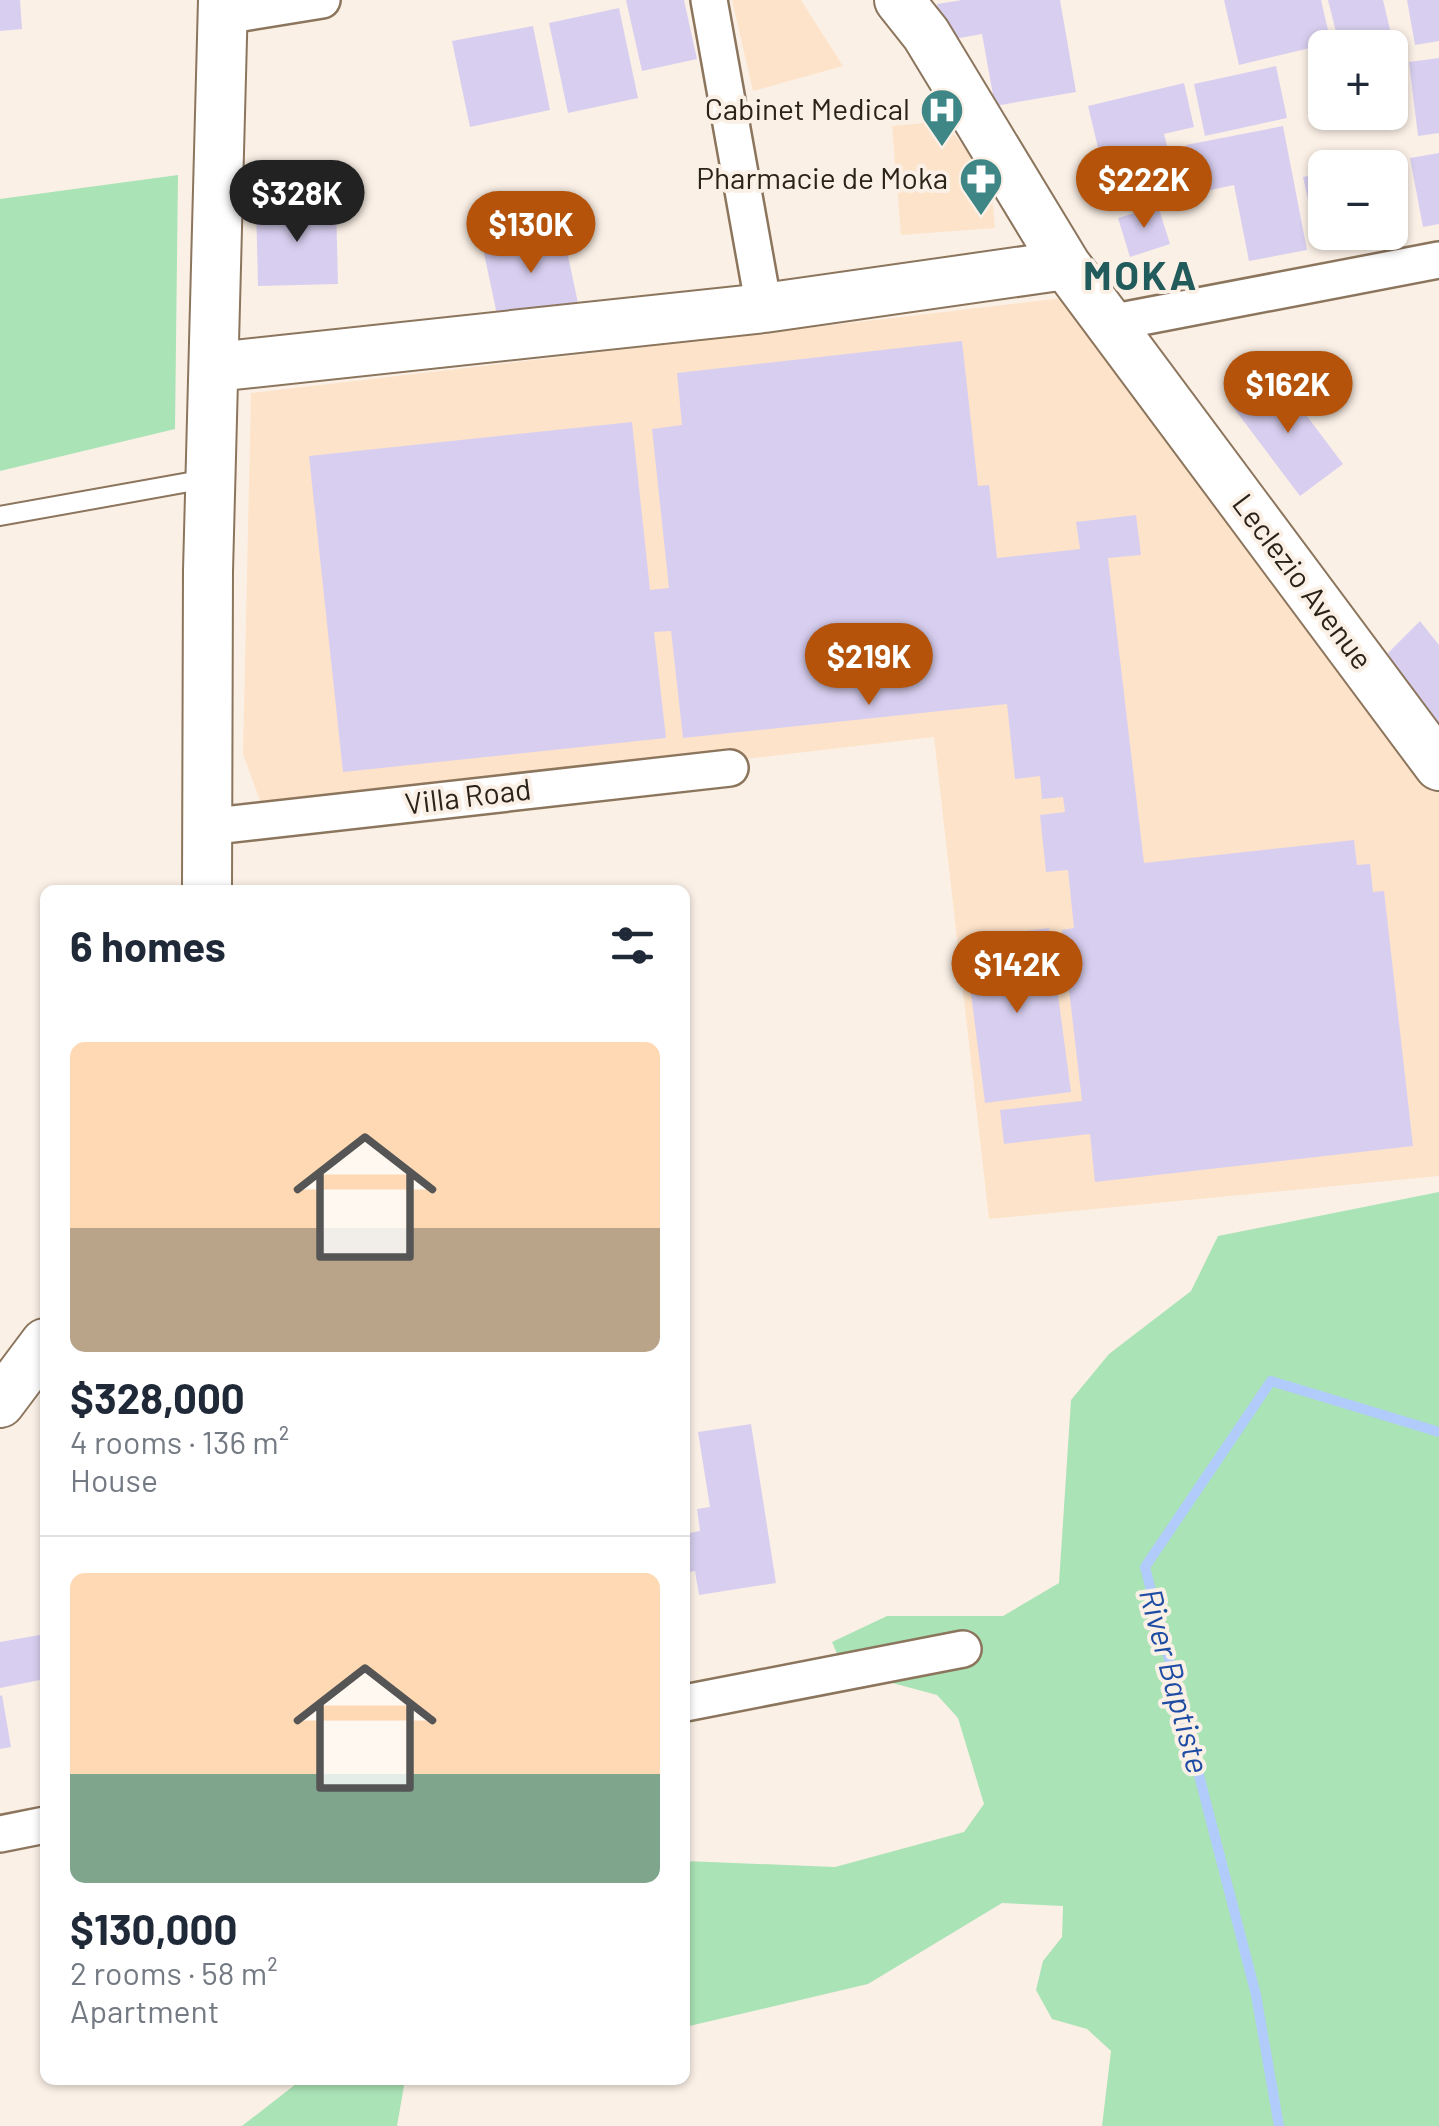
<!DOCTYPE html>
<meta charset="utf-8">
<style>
:root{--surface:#fff;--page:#f2f2f3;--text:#1f2937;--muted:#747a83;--line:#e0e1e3;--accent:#b45309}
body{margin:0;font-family:Barlow,sans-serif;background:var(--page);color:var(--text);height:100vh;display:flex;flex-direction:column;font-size:38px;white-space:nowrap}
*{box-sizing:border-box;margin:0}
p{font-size:32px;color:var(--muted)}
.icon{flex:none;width:55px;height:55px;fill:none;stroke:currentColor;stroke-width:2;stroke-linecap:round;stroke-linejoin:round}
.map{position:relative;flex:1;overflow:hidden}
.drawer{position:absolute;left:40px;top:885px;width:650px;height:1200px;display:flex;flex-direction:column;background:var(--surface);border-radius:15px;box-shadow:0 2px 8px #0004}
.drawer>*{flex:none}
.tools{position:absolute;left:1308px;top:30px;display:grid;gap:20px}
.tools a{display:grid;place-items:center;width:100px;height:100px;border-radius:15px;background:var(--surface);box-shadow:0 2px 8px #0004;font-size:50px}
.price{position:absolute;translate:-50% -85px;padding:0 22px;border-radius:35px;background:var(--accent);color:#fff;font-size:32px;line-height:65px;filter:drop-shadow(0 2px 5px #0008)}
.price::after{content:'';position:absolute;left:50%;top:60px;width:30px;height:22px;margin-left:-15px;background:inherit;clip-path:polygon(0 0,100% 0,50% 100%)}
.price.current{background:#222;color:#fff}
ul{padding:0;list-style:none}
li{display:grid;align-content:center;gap:20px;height:530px;padding:0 30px}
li+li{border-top:2px solid var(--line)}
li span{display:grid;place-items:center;height:310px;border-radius:15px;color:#555}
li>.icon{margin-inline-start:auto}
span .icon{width:180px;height:180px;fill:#fffc;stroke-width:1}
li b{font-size:42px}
h2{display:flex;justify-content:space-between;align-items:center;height:120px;padding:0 30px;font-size:42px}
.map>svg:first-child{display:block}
.built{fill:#fde3ca}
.green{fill:#aae3b6}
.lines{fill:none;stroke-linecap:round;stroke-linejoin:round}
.stream{stroke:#b1ccfb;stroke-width:10}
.building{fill:#d8cff0}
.lane-casing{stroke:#8c755d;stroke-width:22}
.street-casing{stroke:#8c755d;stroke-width:40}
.secondary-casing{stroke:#8c755d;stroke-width:52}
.lane{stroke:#fff;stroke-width:18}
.street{stroke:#fff;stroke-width:35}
.secondary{stroke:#fff;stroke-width:48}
.labels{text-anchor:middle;stroke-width:8;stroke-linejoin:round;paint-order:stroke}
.poi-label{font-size:30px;fill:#2b2218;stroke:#fbf0e6;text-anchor:end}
.street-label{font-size:30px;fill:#2b2218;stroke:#fbf0e6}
.water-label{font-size:32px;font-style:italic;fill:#1f4da4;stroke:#fbf0e6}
.district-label{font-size:40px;font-weight:bold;letter-spacing:2.5px;fill:#215b5b;stroke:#fbf0e6}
</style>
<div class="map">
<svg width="1439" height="2126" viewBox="0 0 1439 2126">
<rect width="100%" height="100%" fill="#fbf0e6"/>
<path class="built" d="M732,0H801L843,66L753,91Z
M944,121L991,182L995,228L901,235L892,126Z
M1072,297L1439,784V1176L989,1219L934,737L347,805L262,806L243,754L251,393Z"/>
<path class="green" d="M178,175L175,429L0,471V199Z
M1439,1192V2126H1102L1111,2051L1087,2029L1052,2019L1036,1990L1043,1961L1062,1937L1063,1906L1002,1903L868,1984L685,2027V1861L835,1867L964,1832L984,1804L958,1718L937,1695L844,1670L832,1642L887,1616H1003L1059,1583L1071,1400L1109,1354L1191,1291L1218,1236Z
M301,2080H405L397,2126H242Z"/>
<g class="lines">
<path class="stream" d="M1279,2126L1256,1995L1145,1567L1271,1381L1439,1432"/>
</g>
<path class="building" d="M0,0H20L22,29L0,31Z
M626,0H684L697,59L642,71Z
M962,0H1060L1076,92L995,106L982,34L943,41L937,4Z
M1224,0H1321L1331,43L1239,65Z
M1328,0H1383L1393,42L1369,48H1340Z
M1407,0H1439V41L1415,45Z
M619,8L638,98L568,113L549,23Z
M533,26L550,110L470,127L452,41Z
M1439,58V133L1418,136L1409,62Z
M1276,66L1287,118L1205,136L1194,84Z
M1184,83L1194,127L1164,134L1174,174L1128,185L1121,155L1101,160L1088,106Z
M1283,126L1307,250L1249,261L1234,185L1196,193L1186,145Z
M1439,153V224L1423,227L1410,158Z
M1325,172V232H1390L1392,221L1394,233L1319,249L1303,177Z
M336,203L338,284L258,286L256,206Z
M1158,206L1170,244L1130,257L1118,218Z
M562,227L579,308L499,324L482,244Z
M962,341L978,486L989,485L997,558L1080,549L1076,522L1136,515L1141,555L1108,558L1144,863L1354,840L1357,865L1370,864L1373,892L1384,891L1413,1146L1095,1182L1090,1134L1004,1144L1000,1110L1082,1101L1062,930L1074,928L1068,870L1046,872L1040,815L1065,812L1063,797L1042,799L1040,776L1015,779L1007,704L683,738L671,631L654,632L666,738L343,772L309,456L632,422L650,590L669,588L652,429L682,425L677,373Z
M1276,375L1343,464L1300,496L1233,407Z
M1420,621L1439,645V756L1374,667Z
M1049,928L1071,1092L985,1103L964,939Z
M751,1424L776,1583L699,1595L695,1571L685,1573V1534L700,1531L697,1509L710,1507L698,1432Z
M45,1634V1679L0,1688V1642Z
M2,1695L11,1747L0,1749V1696Z"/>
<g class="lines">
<g class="lane-casing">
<path id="lane" d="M0,516L206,479"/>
</g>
<g class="street-casing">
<path id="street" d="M709,0L764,308
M223,16L322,0
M1110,323L1439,260
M206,827L730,768
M685,1703L963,1649
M0,1834L45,1825"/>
</g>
<g class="secondary-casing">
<path id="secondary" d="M899,0L926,34L1066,265L1439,766
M215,367L764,308L1066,265
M207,890L208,571L223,0
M0,1403L45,1343"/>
</g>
<use href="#lane" class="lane"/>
<use href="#street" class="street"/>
<use href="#secondary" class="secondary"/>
</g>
<defs>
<g id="hospital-pin" transform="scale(2.25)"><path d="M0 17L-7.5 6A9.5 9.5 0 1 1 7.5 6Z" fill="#3f8786" stroke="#fbf0e6"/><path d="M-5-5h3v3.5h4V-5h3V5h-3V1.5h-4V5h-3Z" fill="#fff"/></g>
<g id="pharmacy-pin" transform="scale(2.25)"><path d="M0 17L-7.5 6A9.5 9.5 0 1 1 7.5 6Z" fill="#3f8786" stroke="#fbf0e6"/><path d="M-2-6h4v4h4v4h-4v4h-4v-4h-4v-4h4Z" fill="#fff"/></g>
</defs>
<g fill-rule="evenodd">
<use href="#hospital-pin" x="942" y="110"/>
<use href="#pharmacy-pin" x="981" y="179"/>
</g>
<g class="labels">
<g class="poi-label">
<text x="910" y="120">Cabinet Medical</text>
<text x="948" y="189">Pharmacie de Moka</text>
</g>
<g class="street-label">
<text transform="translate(1302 582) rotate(53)" y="10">Leclezio Avenue</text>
<text transform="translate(468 797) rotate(-7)" y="10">Villa Road</text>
</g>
<g class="water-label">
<text transform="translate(1174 1681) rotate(75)" y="11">River Baptiste</text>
</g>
<g class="district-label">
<text x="1141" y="290">MOKA</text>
</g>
</g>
</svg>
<div class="tools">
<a>+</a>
<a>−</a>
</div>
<b class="price" style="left:1144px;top:231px">$222K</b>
<b class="price current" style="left:297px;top:245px">$328K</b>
<b class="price" style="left:531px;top:276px">$130K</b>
<b class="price" style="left:1288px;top:436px">$162K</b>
<b class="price" style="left:869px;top:708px">$219K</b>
<b class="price" style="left:1017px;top:1016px">$142K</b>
<section class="drawer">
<h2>6 homes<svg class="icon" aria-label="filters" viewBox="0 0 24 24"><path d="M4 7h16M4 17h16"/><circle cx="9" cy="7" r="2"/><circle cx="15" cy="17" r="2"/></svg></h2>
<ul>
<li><span style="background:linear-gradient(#ffd9b3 60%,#b9a48a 0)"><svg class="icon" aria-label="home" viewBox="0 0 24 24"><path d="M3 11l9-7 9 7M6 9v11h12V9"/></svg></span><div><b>$328,000</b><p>4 rooms · 136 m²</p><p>House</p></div></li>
<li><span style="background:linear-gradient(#ffd9b3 65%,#7fa58c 0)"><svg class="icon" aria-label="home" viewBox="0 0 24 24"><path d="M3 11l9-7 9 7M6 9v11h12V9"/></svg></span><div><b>$130,000</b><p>2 rooms · 58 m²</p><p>Apartment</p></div></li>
</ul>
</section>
</div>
